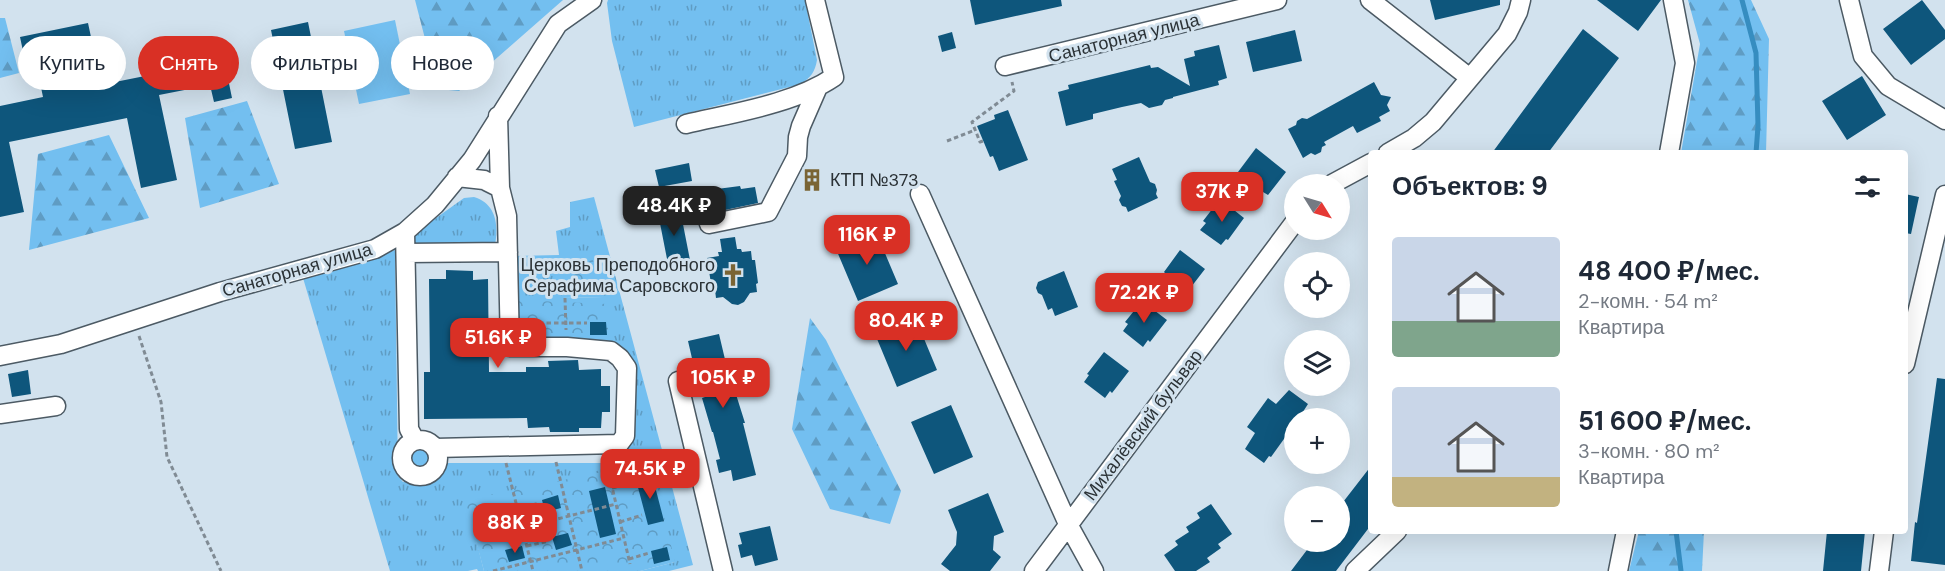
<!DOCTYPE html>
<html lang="ru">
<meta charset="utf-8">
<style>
:root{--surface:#fff;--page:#f2f2f3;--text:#1f2937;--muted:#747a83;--accent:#d93025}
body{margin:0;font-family:"DM Sans",sans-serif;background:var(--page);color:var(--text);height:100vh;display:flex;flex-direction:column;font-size:22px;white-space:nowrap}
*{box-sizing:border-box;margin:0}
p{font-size:20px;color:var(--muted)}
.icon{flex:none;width:33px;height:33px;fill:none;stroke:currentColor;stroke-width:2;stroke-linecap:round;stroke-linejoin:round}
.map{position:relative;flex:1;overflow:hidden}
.panel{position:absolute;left:1368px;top:150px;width:540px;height:384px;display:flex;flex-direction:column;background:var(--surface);border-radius:6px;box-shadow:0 6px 24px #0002}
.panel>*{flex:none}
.guide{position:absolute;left:18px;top:36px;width:570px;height:54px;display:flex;gap:12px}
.needle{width:39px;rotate:127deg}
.tools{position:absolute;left:1284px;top:174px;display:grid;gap:12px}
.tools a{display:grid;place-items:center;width:66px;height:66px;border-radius:50%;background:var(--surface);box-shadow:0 6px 24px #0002;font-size:30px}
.price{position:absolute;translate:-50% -51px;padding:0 14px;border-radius:12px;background:var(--accent);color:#fff;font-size:20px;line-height:39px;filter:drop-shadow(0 2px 3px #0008)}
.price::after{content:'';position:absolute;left:50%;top:36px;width:18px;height:14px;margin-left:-9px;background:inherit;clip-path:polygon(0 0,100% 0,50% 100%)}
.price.selected{background:#222;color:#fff}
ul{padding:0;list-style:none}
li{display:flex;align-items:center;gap:18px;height:150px;padding:0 24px}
li span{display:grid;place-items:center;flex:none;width:168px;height:120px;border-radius:6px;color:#555}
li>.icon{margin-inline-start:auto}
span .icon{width:72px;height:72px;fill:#fffc;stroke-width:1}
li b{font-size:26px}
h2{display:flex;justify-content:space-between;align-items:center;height:72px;padding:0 24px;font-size:26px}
.chip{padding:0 21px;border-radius:27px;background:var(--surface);box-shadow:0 6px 24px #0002;font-size:21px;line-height:54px}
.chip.selected{background:var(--accent);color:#fff}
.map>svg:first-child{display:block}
.grass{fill:url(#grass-tufts);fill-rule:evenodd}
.forest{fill:url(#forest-firs)}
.park{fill:url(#park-crowns)}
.pitch{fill:#73bff0}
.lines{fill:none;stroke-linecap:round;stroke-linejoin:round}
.stream{stroke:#368dc0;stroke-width:5}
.building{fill:#0e567c}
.minor-casing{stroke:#4c5a64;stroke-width:21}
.path{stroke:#808b94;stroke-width:3;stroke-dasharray:4.5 3;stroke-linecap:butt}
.minor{stroke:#fff;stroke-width:18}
.labels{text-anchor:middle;stroke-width:6;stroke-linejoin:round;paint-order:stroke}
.street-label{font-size:18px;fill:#2b3236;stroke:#d2e2ee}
.poi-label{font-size:18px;fill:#2b3236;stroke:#d2e2ee;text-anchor:start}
</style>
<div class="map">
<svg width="1945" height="571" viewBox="0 0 1945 571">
<defs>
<pattern id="grass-tufts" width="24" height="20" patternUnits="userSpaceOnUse" patternTransform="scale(1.5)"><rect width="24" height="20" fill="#73bff0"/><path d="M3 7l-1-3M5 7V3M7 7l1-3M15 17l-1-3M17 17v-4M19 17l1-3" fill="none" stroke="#5f9cc3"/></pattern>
<pattern id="forest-firs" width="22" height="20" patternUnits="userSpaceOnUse" patternTransform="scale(1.5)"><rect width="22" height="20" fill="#73bff0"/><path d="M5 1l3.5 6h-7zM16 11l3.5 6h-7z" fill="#5f9cc3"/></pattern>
<pattern id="park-crowns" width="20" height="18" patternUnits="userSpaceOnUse" patternTransform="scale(1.5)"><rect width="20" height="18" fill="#73bff0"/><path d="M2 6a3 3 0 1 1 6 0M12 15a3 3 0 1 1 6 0" fill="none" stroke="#5f9cc3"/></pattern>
</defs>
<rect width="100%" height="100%" fill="#d2e2ee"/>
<path class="grass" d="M608,0H805L817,60C815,72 811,77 801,84L634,127L612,41L607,3Z
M474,197C498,204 499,229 494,249L411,250L408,238L464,198Z
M594,197L693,565L669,571H640L675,562L466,500L484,571H478L477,569L468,571H390L303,278L395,250L398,476L403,482C426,482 430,482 442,463H603C617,461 628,453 632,440L630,370L514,301L513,256L559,255L556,231L570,227V202ZM562,259L603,297L563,298Z
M409 458a11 11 0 1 1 22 0a11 11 0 1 1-22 0Z"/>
<path class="forest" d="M415,0H563L459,91L438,89Z
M1688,0H1751L1769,39L1766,153H1681L1700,44Z
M0,18H5L19,73L0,78Z
M247,101L279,184L200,208L185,118Z
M109,135L149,218L29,250L38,154Z
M810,318L826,340L901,491L890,524L830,509L792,429Z
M1639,531H1704L1702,571H1629Z"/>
<path class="park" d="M592,257L603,297L562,298V259Z
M514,300L608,304V345L515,344Z
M651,462L675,562L640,571H484L465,500Z"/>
<path class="pitch" d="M395,20L410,94L359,104L344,31Z"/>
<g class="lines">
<path class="stream" d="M1742,0L1756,53L1758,126L1756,153
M1676,531L1681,571"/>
</g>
<path class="building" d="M970,0H1061L1062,6L975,25Z
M1430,0H1500V5L1435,20Z
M1597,0H1661L1638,31Z
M1922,0L1945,30V39L1911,65L1883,29Z
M308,22L332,142L295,149L271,30Z
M88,23L94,51L73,56L80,89L155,74L154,66L204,55L206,63L224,59L232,98L214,102L210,85L159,95L177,180L141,188L127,118L9,142L24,212L0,217V106L43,97L36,63L26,65L20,37Z
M1583,29L1619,58L1548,153H1492Z
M1295,30L1302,61L1253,72L1246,42Z
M952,32L956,48L942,52L938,36Z
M1219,45L1227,78L1218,81L1219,85L1173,97V98L1165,100L1162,105L1149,108L1141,103L1122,107L1093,114V119L1066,126L1058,92L1069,89L1068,85L1150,65L1151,68L1158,67L1190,86L1184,59L1195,56L1194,51Z
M1862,76L1886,115L1847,140L1822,101Z
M1374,82L1381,95L1391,97L1387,105L1390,111L1379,117L1381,121L1357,133L1353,126L1324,142L1326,145L1322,147L1321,152L1315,155L1311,153L1303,158L1288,129L1296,125L1297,121L1302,118L1307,119Z
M1008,110L1028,160L999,171L993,156L990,157L977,126L995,119L994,115Z
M1256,148L1286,172L1268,195L1263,192L1258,198L1235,180L1240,173L1238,172Z
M1139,157L1150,182L1155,184L1157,190L1156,194L1158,198L1128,212L1126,207L1122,206L1119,200L1121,196L1114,181L1117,180L1112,169Z
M689,163L692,181L659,187L655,170Z
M740,186L741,189L755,187L758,203L697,216L694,192Z
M1905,194L1919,197L1911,234L1905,233Z
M1220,199L1244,218L1228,240L1226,239L1221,245L1200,230L1206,223L1203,221Z
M680,209L690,260L668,264L658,213Z
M876,232L898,284L858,301L836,249Z
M735,237L737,249H741L742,252L751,251L752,260H755L758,283L756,284L757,292L750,293L744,302L738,305L732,304L723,297L716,298L715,290H712L707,258L719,256L718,252H722L720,239Z
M1180,250L1205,269L1188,291L1186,289L1182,296L1161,280L1166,274L1164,272Z
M446,270L473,271V280L488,279L489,372H526V367H549L548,361L578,360L579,370L601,369V386H610V412H602L601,428H579V432H550L549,427L528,428L527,418L424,419V372H430L429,279H446Z
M1064,271L1078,307L1055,316L1052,308L1048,310L1042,295L1038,293L1036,288L1038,282Z
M1142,301L1167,320L1150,342L1148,340L1143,347L1123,331L1128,324L1125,322Z
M915,317L937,370L897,387L875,334Z
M521,322H535V334L521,335Z
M590,322H606L607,335H590Z
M719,334L732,389L734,388L745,423H743L756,475L733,481L731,470L719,473L716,460L720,459L713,432H712L702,398L711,395L704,365L694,367L688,341Z
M1104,352L1129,371L1112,393L1110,391L1105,398L1084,382L1089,375L1087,374Z
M28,370L31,394L12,397L8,374Z
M1937,378L1945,379V565L1911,561L1915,522L1917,523Z
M1289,390L1308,404L1299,418H1294V425L1271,457L1269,456L1264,463L1245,449L1255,433L1247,427L1268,398L1276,404Z
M951,405L973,457L934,474L911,422Z
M1371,466V525L1336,571H1291L1313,542H1340V506Z
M652,475L664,521L648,525L636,480Z
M605,487L616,534L600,538L589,491Z
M988,493L1004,532L994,536L993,550L1001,557L990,571H950L941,564L956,545L957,532L948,510Z
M558,495L561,508L545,512L542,500Z
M1211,504L1232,534L1218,544L1221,548L1207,558L1210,562L1196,571H1175L1164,555L1178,545L1175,541L1189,532L1186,527L1200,518L1197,513Z
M511,508L514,520L498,525L495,512Z
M770,526L778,560L755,566L752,555L741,558L738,545L742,544L739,533Z
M1827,531H1865L1861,571H1823Z
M568,533L572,545L556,550L552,537Z
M522,546L525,558L509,562L505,550Z
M667,547L670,560L654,564L651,551Z"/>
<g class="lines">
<g class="minor-casing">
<path id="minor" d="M1370,0L1470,78
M1849,0L1863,56L1888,86L1945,120
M1005,66L1277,0
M498,116L500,188
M686,124C733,113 794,104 834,77L815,0
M1388,153L1414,138L1433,122L1507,34L1518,12L1521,0
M1669,153L1685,63L1673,0
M1332,184L1371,163
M920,194L1068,524L1094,571
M709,224L768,212L797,156L798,137L801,126L818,87
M405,232L409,429L415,440
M406,253L508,252
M0,356L61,344L220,292L375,249L405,232L435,205L472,160L558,24L592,0
M1905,364L1945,195
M678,381L723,571
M0,414L56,406
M402 458a18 18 0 1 1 36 0a18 18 0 1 1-36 0Z
M435,448L619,444L625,436L627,368L620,358L611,351L567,347H510L507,216L500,188L484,180L457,177
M1034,571L1294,223
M1355,571L1397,531
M1618,571L1626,531
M1879,571L1884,531"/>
</g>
<path class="path" d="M947,141L975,130
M983,141L980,142L972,122L1014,91L1012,82
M565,298L566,330
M539,323H587
M139,336L161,402L167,457L221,571
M606,461L630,564
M556,462L582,571
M506,463L533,571
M612,488L633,483
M518,509L539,503
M620,522L642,515
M522,528L616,504
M527,546L549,541
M629,559L649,553
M493,571L624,538"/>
<use href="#minor" class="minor"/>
</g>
<defs>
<g id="building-bare" transform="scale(1.8)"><path d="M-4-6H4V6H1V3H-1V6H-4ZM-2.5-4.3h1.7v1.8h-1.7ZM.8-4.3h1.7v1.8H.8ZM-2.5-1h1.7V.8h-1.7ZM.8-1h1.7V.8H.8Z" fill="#7a6434" stroke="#d2e2ee" stroke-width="2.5" paint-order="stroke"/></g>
<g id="church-bare" transform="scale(1.8)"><path d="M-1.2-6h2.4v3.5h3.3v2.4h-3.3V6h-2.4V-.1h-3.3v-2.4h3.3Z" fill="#7a6434" stroke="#d2e2ee" stroke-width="2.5" paint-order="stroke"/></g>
</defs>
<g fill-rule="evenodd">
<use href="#building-bare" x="812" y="180"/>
<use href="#church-bare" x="733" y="275"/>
</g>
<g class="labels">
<g class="street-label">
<text transform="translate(1124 38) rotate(-14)" y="6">Санаторная улица</text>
<text transform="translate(297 270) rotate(-16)" y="6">Санаторная улица</text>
<text transform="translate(1143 425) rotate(-53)" y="6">Михалёвский бульвар</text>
</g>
<g class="poi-label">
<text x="830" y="186">КТП №373</text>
<text x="715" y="271" text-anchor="end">Церковь Преподобного<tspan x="715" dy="21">Серафима Саровского</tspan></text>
</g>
</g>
</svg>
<div class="tools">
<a><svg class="needle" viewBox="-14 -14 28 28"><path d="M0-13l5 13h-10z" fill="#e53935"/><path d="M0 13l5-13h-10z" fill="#747a83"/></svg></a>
<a><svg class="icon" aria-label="locate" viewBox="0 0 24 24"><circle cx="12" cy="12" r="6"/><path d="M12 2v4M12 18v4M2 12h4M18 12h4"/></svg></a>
<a><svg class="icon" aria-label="layers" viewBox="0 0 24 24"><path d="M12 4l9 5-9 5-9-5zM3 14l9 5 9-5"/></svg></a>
<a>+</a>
<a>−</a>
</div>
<b class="price" style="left:1222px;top:223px">37K ₽</b>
<b class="price selected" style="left:674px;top:237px">48.4K ₽</b>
<b class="price" style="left:867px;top:266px">116K ₽</b>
<b class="price" style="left:1144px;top:324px">72.2K ₽</b>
<b class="price" style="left:906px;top:352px">80.4K ₽</b>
<b class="price" style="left:498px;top:369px">51.6K ₽</b>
<b class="price" style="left:723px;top:409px">105K ₽</b>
<b class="price" style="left:650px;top:500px">74.5K ₽</b>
<b class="price" style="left:515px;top:554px">88K ₽</b>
<div class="guide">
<a class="chip">Купить</a>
<a class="chip selected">Снять</a>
<a class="chip">Фильтры</a>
<a class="chip">Новое</a>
</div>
<section class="panel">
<h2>Объектов: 9<svg class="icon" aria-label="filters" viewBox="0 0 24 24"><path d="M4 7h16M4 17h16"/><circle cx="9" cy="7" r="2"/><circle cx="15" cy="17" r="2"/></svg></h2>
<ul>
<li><span style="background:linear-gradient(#c9d6e8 70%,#7fa58c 0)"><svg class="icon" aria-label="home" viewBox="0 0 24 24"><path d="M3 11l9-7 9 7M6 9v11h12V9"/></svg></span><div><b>48 400 ₽/мес.</b><p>2-комн. · 54 m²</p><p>Квартира</p></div></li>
<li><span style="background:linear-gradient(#c9d6e8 75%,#c2b280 0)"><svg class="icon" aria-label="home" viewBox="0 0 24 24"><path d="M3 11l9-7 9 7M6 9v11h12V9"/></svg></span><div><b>51 600 ₽/мес.</b><p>3-комн. · 80 m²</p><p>Квартира</p></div></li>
</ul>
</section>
</div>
